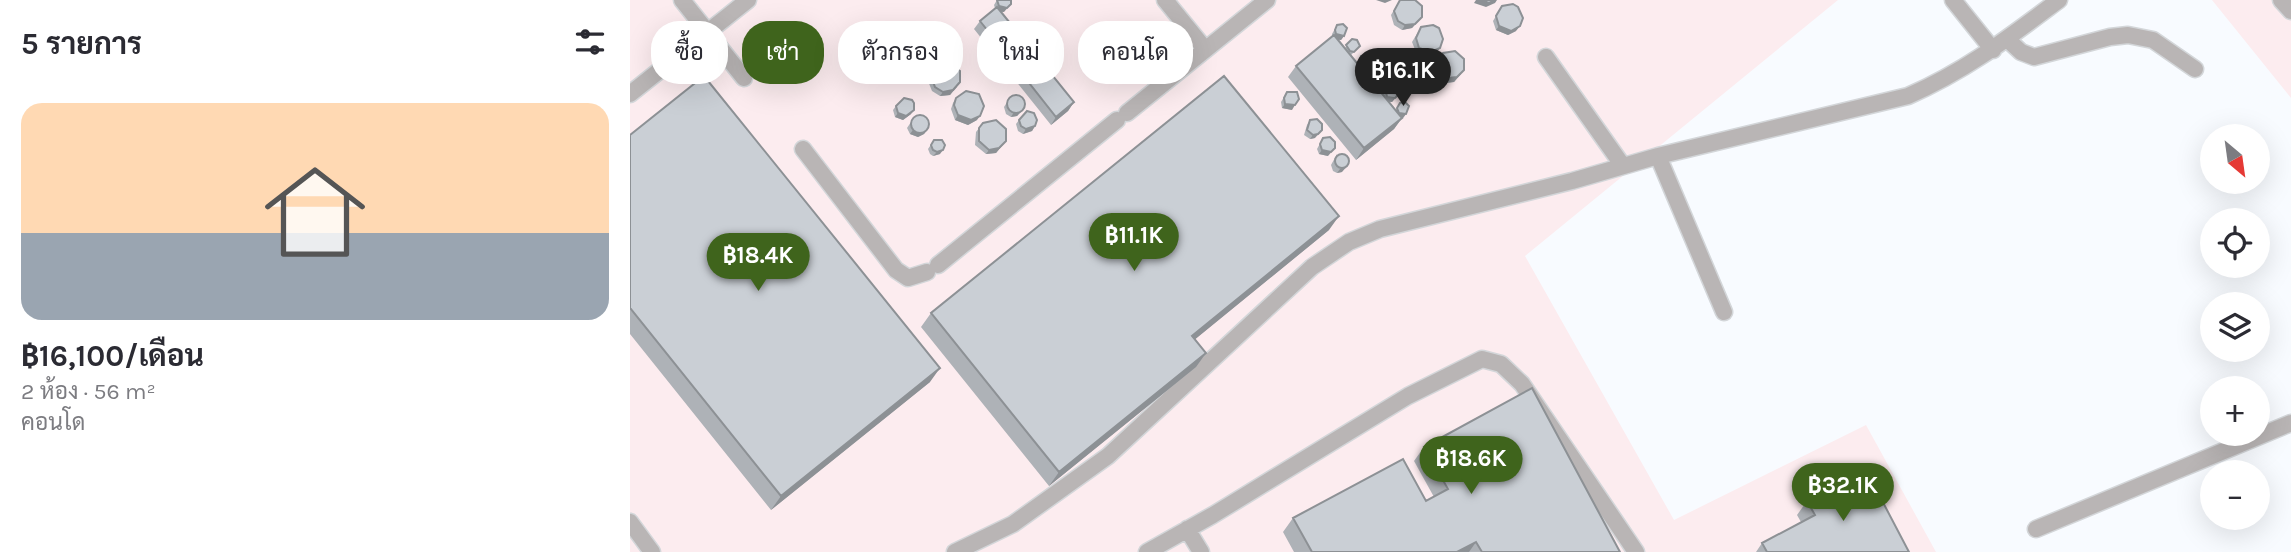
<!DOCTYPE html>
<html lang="th">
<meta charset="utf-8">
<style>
:root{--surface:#fff;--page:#f2f2f3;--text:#2b2b33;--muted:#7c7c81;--accent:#3f641c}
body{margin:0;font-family:Karla,Sarabun,sans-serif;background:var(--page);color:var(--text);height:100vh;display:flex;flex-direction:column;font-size:26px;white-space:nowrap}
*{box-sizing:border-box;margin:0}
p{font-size:23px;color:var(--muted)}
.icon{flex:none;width:38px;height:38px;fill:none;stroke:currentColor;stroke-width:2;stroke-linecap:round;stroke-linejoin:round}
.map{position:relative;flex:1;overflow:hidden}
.details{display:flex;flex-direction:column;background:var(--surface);width:630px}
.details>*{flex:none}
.top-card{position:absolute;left:21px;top:21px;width:665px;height:63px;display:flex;gap:14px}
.needle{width:46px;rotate:151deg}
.controls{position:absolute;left:1570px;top:124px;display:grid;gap:14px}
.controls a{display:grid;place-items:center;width:70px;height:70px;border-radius:50%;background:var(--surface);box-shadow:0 7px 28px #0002;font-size:35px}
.price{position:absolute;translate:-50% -60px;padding:0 16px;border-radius:24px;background:var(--accent);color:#fff;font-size:23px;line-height:46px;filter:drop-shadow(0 2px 4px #0008)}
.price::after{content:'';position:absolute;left:50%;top:42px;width:21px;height:16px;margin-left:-10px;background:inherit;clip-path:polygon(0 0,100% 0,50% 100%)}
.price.current{background:#222;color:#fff}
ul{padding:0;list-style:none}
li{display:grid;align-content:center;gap:14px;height:371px;padding:0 21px}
li span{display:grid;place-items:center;height:217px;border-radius:21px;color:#555}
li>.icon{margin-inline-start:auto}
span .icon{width:126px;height:126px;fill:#fffc;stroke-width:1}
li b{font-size:30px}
h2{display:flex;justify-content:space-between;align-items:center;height:84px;padding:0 21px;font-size:30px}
.pill{padding:0 24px;border-radius:28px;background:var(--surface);box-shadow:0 7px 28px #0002;font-size:24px;line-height:63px}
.pill.current{background:var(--accent);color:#fff}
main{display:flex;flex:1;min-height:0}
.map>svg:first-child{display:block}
.industrial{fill:#fcecef}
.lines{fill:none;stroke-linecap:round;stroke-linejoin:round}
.lane-casing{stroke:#d3d6d9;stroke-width:19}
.lane{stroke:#b9b5b5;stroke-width:16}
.wall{fill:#aeb2b7}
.shaded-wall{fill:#8d9195}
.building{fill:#cacfd5;stroke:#8d9195;stroke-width:2}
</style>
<main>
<section class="details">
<h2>5 รายการ<svg class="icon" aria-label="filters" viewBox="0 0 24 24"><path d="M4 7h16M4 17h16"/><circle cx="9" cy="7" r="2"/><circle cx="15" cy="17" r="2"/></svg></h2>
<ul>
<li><span style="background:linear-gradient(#ffd9b3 60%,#9aa5b1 0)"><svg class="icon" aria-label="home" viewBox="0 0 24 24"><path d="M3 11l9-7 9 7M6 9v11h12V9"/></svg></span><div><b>฿16,100/เดือน</b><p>2 ห้อง · 56 m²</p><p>คอนโด</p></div></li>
</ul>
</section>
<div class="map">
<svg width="1661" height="552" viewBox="0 0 1661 552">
<rect width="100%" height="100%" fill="#f8fbff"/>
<path class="industrial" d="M0,0H1208L895,256L1044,520L1236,425L1306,552H0Z
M1582,0H1661V98Z"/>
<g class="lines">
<g class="lane-casing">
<path id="lane" d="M52,0L114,78
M535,0L575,49
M1323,0L1363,50
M1651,0L1661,11
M1377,39L1391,52L1404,57L1480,37L1498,35L1523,40L1565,69
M916,57L993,166
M0,94L118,0
M497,113L637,0
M173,149L266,270L278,278L297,272
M1028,156L1094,312
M308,265L487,120
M0,522L22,552
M557,529L571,552
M1406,529L1661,423
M325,552L383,524L478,456L682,267L719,242L750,229L942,181L1028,156L1278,96C1337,70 1378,38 1429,0
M517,552L583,515L778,396L852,359L871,364L892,384L1006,552"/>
</g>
<use href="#lane" class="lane"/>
</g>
<path class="wall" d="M367,0L374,12H371L444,102L438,111L421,125L344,29L350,21L365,8L364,5Z
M770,0L792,17L782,28L772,30L764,25L761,15Z
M872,6L886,31L878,35L866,30L863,21Z
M707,25L714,36L711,40H708L715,48L722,39L730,46L721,55L727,63L731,56L740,65L737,70L734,71L741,80L746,73L750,88L747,87L753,95L758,87L768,95L762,102H759L766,110L770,103L776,114L773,118H772L764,129L726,160L658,77L666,66L702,36V34Z
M791,27L807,52L798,57L786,52L782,42Z
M813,53L831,74L824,82L815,83L807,78L804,68Z
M307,65L327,87L320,95L310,96L302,91L298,81Z
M657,92L662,110L652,108L651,102Z
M381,96L392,111L387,116L381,117L376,114L374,107Z
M326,98L347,120L338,125L325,120L321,109L323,103Z
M266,106L281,114L273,120L265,117L263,110Z
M285,116L297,130L294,134L288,137L280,134L277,128Z
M389,120L405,126L402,131L393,134L388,131L386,124Z
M680,120L685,138L680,139L674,135L677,125Z
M353,123L376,141L366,153L356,154L345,145L346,132Z
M0,135L300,382L141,510L0,334Z
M693,138L698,156L689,154L687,149Z
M304,140L310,154L303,156L300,154L298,149Z
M707,154L712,172L707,173L703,171L701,165Z
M699,230L565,339L576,353L566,367L419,486L291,327L301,313Z
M794,447L990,552H664L653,532L663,518L796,501L804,497L784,461Z
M1177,501L1279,552H1126L1132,543L1171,522L1167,515Z"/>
<path class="shaded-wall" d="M746,0H762L755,3Z
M846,0H867L865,3L856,7L844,3Z
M381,4L374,12L366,11L369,6Z
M792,17L782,28L772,30L775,25Z
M869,26H890L886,31L878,35L866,30Z
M706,34L714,36L711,40L703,39Z
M789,48H810L807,52L798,57L786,52Z
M834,70L824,82L815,83L818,78Z
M330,82L320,95L310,96L313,92Z
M745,82L753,83L750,88L742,86Z
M768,95L762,102L754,101L757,97Z
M444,102L438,111L421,125L426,117Z
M655,104L665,105L662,110L652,108Z
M395,107L387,116L381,117L384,112Z
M284,110L281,114L273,120L265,117L268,113Z
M769,113L776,114L773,118H772L764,129L726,160L734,148Z
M328,115L350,116L347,120L338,125L325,120Z
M405,126L402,131L393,134L396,129Z
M283,130H297L294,134L288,137L280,134Z
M692,130L685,138L680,139L683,135Z
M376,141L366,153L356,154L359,150Z
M705,148L698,156L689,154L692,150Z
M313,150L310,154L303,156L307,152Z
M719,164L712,172L707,173L710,169Z
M709,216L699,230L552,350L562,336Z
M576,353L566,367L419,486L429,472Z
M310,368L300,382L141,510L151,496Z
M846,542L839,552H827Z"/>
<path class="building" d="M367,0H381V4L377,8L369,6Z
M770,0H785L792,6V17L785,24L775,25L768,21L764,11Z
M851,0H865L859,3Z
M883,4L888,7L893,18L890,26L881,31L869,26L866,16L872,6Z
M367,7L444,102L426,117L350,21Z
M713,24L717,28L714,36L706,34L705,30L707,25Z
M803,25L809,28L813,39L810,48L801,52L789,48L786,38L791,27Z
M704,35L772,118L734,148L666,66Z
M722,39L727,40L730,46L724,52L720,51L716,45Z
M825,51L834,59V70L827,77L818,78L810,74L807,64L813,53Z
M731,56H740L742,61L740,65L734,67L730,65L729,61Z
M320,63L330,71V82L323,90L313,92L305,87L301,76L307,65Z
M751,71L756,75L753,83L745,82L743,77L746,73Z
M74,76L310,368L151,496L0,308V135Z
M594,76L709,216L562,336L576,353L429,472L301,313Z
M763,86L768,90V95L765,98L757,97L756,92L758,87Z
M336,91L349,94L354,106L350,116L341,120L328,115L324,105L326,98Z
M657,92H667L669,99L665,105L655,104L654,98Z
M377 104a9 9 0 1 1 18 0a9 9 0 1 1-18 0Z
M274,98L282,100L284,103V110L276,116L268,113L266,106Z
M775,102L779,106L776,114L769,113L767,108L770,103Z
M397,111L404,113L407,120L405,126L396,129L391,126L389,120Z
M281 124a9 9 0 1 1 18 0a9 9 0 1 1-18 0Z
M687,119L692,124V130L688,134L683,135L677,130L680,120Z
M366,120L376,129V141L369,148L359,150L349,141V128L353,123Z
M700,137L705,142V148L701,152L692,150L690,144L693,138Z
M304,140H312L315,145L313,150L307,152L303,150L301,145Z
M705 161a7 7 0 1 1 14 0a7 7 0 1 1-14 0Z
M902,388L990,552H852L846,542L827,552H682L663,518L773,459L796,501L818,489L794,447Z
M1236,470L1279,552H1137L1132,543L1185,515L1177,501Z"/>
</svg>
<div class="controls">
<a><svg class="needle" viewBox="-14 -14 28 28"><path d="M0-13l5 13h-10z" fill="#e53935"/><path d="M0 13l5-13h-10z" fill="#7c7c81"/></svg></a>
<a><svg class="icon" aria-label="locate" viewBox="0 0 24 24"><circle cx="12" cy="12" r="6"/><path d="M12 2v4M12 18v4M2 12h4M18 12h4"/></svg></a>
<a><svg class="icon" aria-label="layers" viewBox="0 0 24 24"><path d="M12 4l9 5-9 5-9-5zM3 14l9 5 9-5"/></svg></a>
<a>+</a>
<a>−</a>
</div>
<b class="price current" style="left:773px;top:108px">฿16.1K</b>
<b class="price" style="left:504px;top:273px">฿11.1K</b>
<b class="price" style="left:128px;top:293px">฿18.4K</b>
<b class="price" style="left:841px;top:496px">฿18.6K</b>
<b class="price" style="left:1213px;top:523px">฿32.1K</b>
<div class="top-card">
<a class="pill">ซื้อ</a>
<a class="pill current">เช่า</a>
<a class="pill">ตัวกรอง</a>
<a class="pill">ใหม่</a>
<a class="pill">คอนโด</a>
</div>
</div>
</main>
